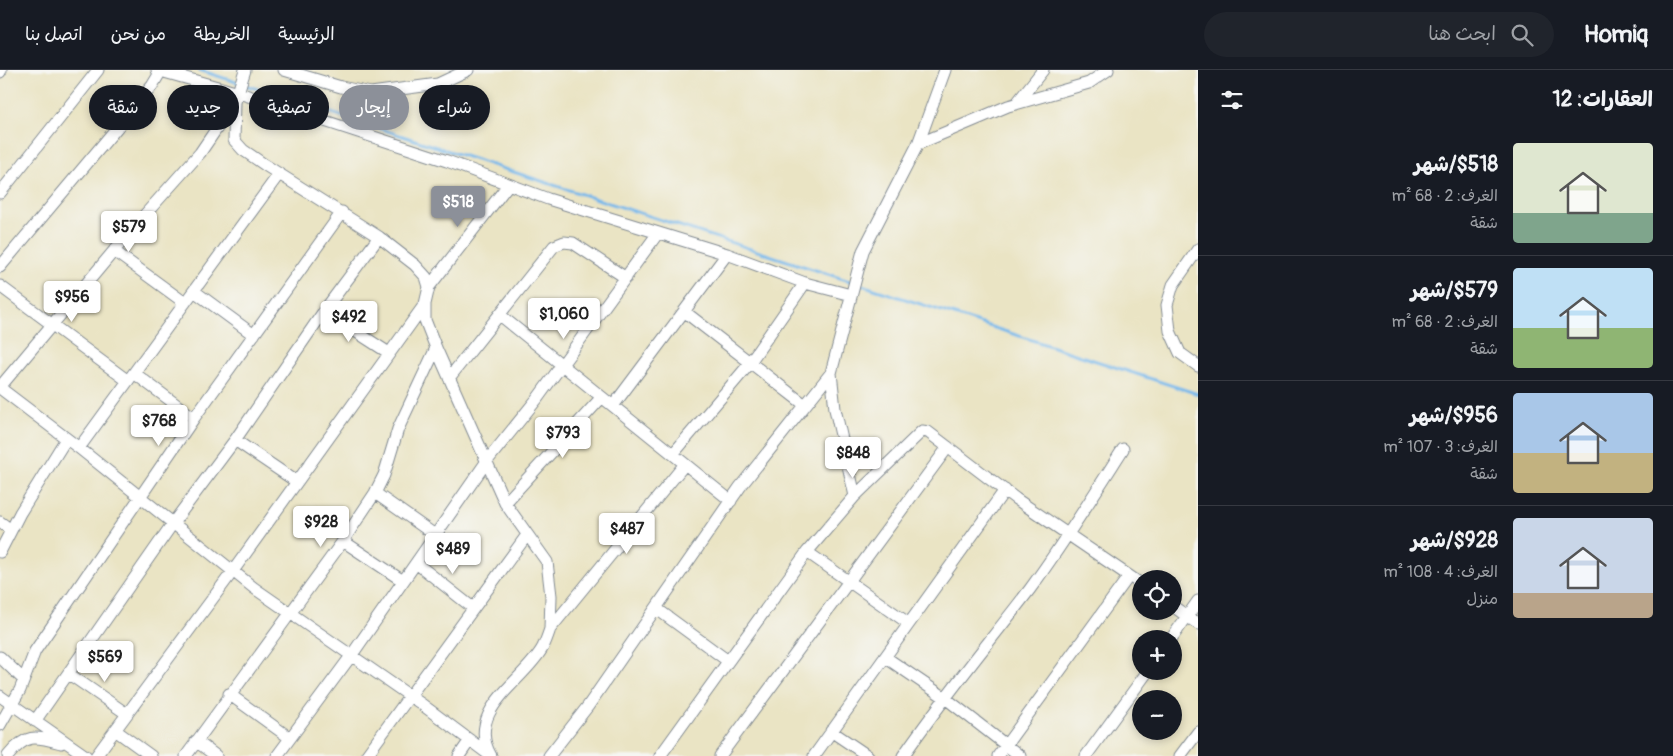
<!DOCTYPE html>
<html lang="ar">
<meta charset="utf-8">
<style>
:root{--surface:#171b24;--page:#20242c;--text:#f1f3f6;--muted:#9ea1a6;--line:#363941;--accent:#8c9099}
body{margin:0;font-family:Pangolin,"Playpen Sans Arabic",sans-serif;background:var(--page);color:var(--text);direction:rtl;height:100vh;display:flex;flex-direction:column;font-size:19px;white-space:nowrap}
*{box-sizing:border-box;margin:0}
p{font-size:16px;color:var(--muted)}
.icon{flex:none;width:28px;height:28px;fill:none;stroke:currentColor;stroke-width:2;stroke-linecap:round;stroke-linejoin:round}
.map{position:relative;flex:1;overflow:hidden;direction:ltr}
.sheet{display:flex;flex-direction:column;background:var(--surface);width:475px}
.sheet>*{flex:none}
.hud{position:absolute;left:15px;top:15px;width:475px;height:45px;direction:rtl;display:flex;gap:10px}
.fabs{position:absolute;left:1132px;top:500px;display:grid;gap:10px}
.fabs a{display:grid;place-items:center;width:50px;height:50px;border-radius:50%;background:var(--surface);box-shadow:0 2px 8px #0003;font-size:25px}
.price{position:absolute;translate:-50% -42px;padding:0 11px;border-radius:5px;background:#fff;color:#222;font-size:16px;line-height:32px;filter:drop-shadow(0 1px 2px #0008)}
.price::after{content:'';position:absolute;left:50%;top:30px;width:15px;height:11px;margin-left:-8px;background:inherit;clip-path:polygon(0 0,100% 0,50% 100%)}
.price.selected{background:var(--accent);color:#fff}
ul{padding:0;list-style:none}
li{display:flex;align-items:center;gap:15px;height:125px;padding:0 20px}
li+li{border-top:1px solid var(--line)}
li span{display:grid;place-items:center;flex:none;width:140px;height:100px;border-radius:5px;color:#555}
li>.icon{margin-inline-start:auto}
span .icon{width:60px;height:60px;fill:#fffc;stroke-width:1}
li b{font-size:21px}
h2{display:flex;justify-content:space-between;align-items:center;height:60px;padding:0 20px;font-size:21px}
.pill{padding:0 18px;border-radius:22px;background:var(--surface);box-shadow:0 2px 8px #0003;font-size:18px;line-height:45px}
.pill.selected{background:var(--accent);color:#fff}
header{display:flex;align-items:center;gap:30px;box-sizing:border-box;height:70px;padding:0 25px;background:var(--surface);border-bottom:1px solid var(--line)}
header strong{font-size:24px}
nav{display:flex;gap:28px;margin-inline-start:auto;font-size:18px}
.search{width:350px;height:45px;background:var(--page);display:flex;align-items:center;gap:12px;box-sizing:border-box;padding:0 18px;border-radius:28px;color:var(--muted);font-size:19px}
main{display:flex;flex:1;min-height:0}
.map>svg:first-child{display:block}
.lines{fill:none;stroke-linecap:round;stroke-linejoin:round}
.stream{stroke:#76b8eb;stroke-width:3}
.minor-casing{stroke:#828a91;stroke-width:13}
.minor{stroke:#fff;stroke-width:11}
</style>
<header>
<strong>Homiq</strong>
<div class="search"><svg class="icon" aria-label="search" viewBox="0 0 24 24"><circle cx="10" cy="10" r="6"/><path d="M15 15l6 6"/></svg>ابحث هنا</div>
<nav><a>الرئيسية</a><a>الخريطة</a><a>من نحن</a><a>اتصل بنا</a></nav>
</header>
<main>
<section class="sheet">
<h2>العقارات: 12<svg class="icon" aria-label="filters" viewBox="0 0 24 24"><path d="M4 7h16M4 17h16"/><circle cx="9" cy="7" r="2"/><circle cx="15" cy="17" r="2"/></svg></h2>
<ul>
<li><span style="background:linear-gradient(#dfe7d0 70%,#7fa58c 0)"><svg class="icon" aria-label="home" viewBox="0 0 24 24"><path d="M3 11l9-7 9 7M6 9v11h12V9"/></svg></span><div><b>$518/شهر</b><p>الغرف: 2 · 68 m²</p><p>شقة</p></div></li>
<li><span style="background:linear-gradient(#bfe0f5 60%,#8fb573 0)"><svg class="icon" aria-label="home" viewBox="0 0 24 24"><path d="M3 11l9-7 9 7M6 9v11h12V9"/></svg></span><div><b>$579/شهر</b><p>الغرف: 2 · 68 m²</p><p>شقة</p></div></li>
<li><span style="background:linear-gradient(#a9c7e8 60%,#c2b280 0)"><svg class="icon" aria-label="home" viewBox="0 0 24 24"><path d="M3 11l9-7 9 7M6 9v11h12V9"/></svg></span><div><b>$956/شهر</b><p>الغرف: 3 · 107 m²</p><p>شقة</p></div></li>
<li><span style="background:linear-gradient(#c9d6e8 75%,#b9a48a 0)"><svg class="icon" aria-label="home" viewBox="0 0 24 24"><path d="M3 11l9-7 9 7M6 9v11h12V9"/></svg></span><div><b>$928/شهر</b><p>الغرف: 4 · 108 m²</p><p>منزل</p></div></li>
</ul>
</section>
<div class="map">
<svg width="1198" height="686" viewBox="0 0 1198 686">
<rect width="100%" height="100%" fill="#f6f6f2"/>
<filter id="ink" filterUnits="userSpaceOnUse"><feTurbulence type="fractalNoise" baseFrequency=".02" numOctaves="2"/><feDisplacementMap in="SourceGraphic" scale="10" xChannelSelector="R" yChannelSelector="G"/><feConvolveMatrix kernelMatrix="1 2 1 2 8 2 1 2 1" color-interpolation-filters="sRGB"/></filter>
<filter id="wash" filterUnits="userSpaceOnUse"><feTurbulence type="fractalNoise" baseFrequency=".0096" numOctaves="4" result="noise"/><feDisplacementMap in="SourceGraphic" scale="20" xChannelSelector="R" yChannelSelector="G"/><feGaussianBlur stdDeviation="1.12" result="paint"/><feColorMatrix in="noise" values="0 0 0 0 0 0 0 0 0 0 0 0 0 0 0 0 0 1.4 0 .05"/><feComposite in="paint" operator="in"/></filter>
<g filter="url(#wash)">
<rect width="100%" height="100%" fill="#eae4c4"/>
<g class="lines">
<path class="stream" d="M199,0L1198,324"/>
</g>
</g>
<g filter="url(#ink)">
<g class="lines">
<g class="minor-casing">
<path id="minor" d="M157,0L239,23L447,91L548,129L727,184L805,213L851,225
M245,0L235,32L234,70L243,80L265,95L379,167L415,195L426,207L429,217L425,234V250L436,278L505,433L547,492L551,526L550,559
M284,0L341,17L371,23L438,14L468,0
M0,2L1,0
M1016,34L1043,0
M918,74L1008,36L1089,13L1108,0
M0,123L98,0
M1198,179L1173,215L1167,235L1170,261L1180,283L1198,296
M114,181L185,233
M0,197L152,16L161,1
M0,216L128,311
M429,217L508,115
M194,221L254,265
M324,241L389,283
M685,242L805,335
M500,245L731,431
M134,303L194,348
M449,308L554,176L564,172L573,173L626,208
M0,317L133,158L200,83L234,33
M0,318L79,378L254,518L420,633L491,686
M613,336L727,184
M235,370L297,412
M79,378L279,104
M673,384L746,298L805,213
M375,423L435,465
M855,426L835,339L831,303L863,181L918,74L945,0
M505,433L602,327
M0,452L11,460
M343,471L403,511
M0,482L20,443L66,369
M807,482L908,553
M416,493L473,538
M1174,537L1198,554
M657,539L728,591
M1171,569L1198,531
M0,587L24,610
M885,587L944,627L1020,686
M69,604L127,644
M229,624L290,668
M0,626L86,686
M35,651L173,453L235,370L324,241L379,167
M0,655L20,620L35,581L194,348L342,142
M115,660L151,686
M831,661L868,686
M196,671L216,686
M8,686C26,663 35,666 61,673
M96,686L233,501L425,234
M186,686L343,471L375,423L384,405L398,359L436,278
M277,686L351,586L487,391L537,329L658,163
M366,686L527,465
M459,686L470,670
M491,686C464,640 525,611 543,577C546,571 548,565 550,559L685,394
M549,686L588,636L740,417L831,303
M660,686L807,482L855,426L922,361L928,362L1016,429L1141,514
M720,686L948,377
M814,686L1005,420
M903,686C943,628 987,575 1030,519C1063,474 1093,426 1123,379
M998,686L1129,506
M1086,686L1148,601
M1180,686L1198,662"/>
</g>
<use href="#minor" class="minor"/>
</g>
</g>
</svg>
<div class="fabs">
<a><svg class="icon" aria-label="locate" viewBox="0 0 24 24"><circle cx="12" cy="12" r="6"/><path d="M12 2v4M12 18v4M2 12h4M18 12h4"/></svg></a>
<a>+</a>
<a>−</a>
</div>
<b class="price selected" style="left:458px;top:158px">$518</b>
<b class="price" style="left:129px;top:183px">$579</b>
<b class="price" style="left:72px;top:253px">$956</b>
<b class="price" style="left:564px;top:270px">$1,060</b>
<b class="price" style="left:349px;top:273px">$492</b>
<b class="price" style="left:159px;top:377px">$768</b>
<b class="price" style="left:563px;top:389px">$793</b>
<b class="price" style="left:853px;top:409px">$848</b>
<b class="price" style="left:321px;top:478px">$928</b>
<b class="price" style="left:627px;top:485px">$487</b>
<b class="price" style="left:453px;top:505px">$489</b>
<b class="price" style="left:105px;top:613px">$569</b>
<div class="hud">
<a class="pill">شراء</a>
<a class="pill selected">إيجار</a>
<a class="pill">تصفية</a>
<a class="pill">جديد</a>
<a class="pill">شقة</a>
</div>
</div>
</main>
